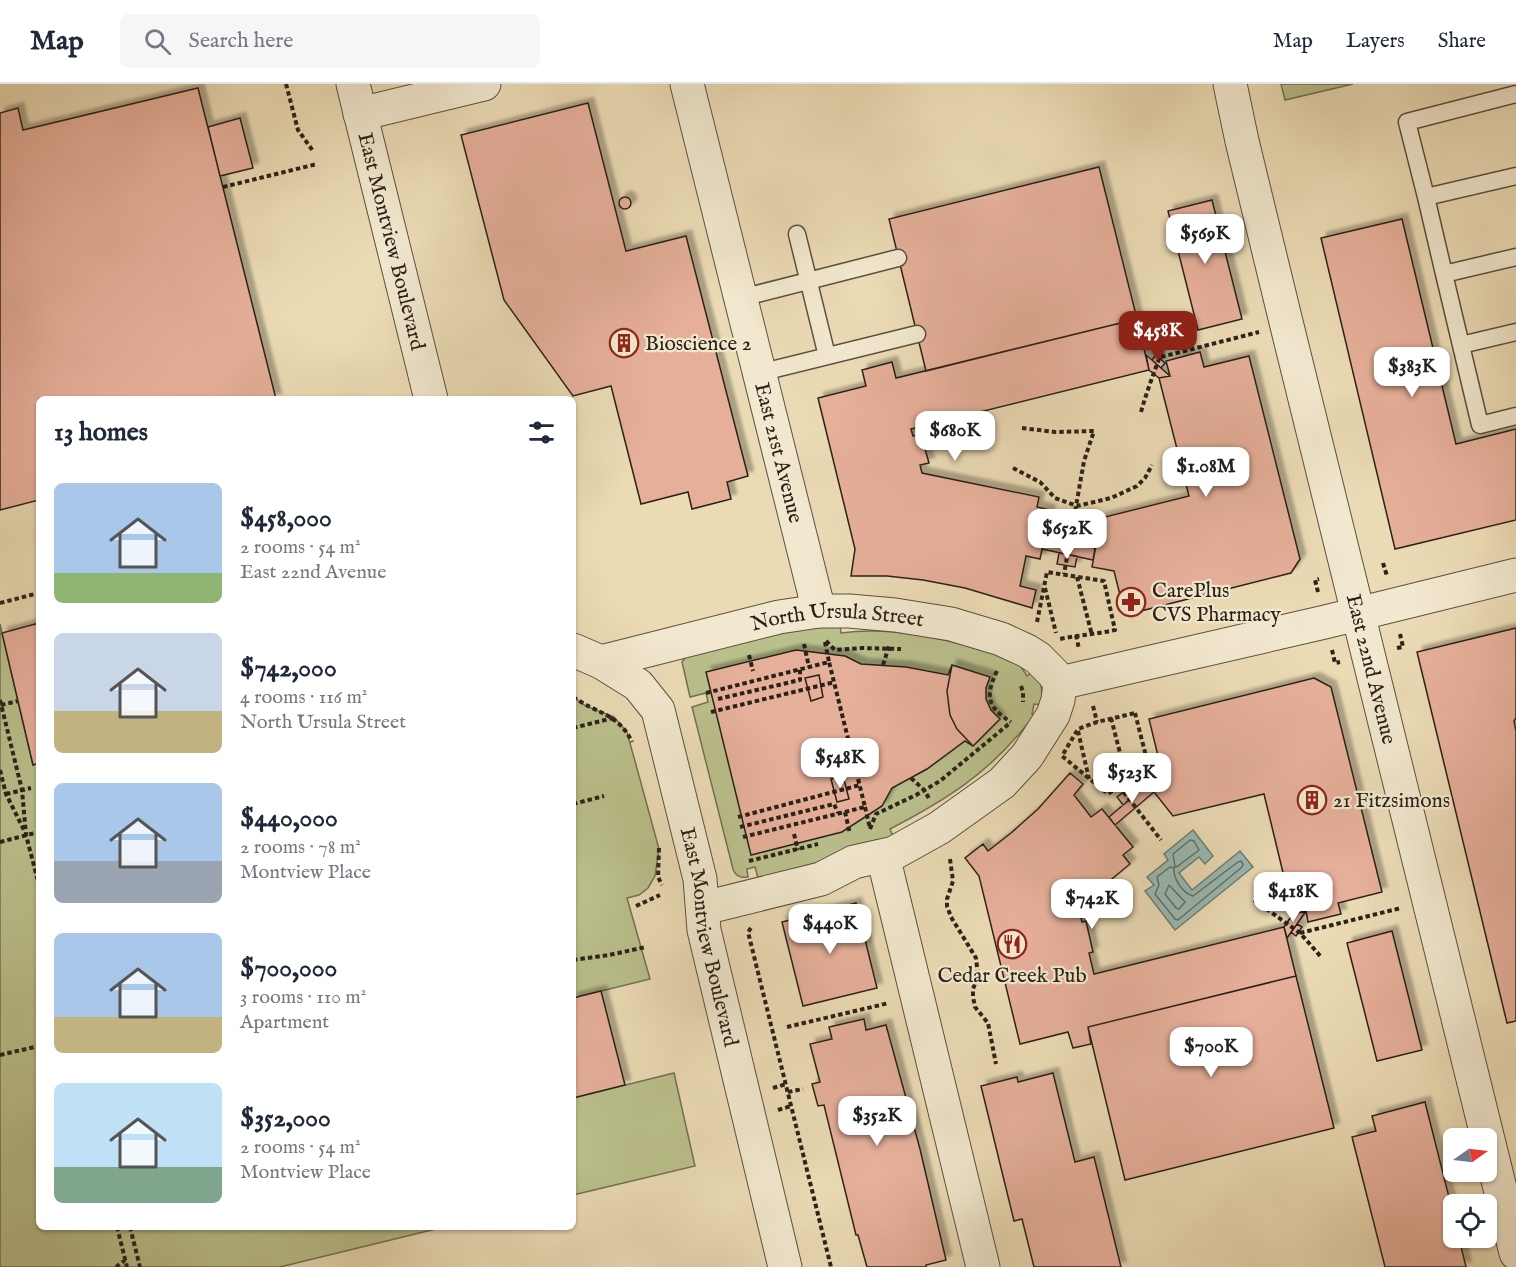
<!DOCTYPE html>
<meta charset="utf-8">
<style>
:root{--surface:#fff;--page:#f6f6f7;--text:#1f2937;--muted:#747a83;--line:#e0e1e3;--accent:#8f2418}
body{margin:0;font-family:"IM FELL English",serif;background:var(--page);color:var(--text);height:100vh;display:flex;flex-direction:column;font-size:22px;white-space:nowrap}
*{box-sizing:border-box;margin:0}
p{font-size:20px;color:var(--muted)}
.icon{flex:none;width:33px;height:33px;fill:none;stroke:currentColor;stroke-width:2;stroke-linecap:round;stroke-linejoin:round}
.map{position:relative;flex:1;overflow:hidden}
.sheet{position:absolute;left:36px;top:312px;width:540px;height:834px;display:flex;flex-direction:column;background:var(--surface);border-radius:9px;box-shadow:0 2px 4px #0004}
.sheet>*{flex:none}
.needle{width:39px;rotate:76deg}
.tools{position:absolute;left:1443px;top:1044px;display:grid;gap:12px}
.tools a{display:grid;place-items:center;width:54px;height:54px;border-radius:9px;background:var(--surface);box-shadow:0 2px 4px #0004;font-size:30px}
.price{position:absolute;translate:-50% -51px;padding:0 14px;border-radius:12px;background:#fff;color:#222;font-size:20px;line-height:39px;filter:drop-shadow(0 2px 3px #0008)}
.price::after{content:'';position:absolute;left:50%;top:36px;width:18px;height:14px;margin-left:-9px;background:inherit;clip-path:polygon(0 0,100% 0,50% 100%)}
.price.current{background:var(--accent);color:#fff}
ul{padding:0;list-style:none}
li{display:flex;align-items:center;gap:18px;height:150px;padding:0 18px}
li span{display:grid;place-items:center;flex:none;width:168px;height:120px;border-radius:9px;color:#555}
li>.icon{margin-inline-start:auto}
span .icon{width:72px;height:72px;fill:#fffc;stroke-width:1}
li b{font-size:26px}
h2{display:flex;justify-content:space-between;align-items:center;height:72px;padding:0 18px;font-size:26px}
header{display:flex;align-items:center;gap:36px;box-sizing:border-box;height:84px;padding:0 30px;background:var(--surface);border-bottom:2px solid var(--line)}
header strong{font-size:28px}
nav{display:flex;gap:33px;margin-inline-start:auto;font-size:21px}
.search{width:420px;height:54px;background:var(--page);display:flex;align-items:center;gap:15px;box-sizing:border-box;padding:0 21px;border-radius:9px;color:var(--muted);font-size:22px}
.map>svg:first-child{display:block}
.green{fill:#bac08c;stroke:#727152;stroke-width:1.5}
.water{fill:#99bab3;stroke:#6d7d75;stroke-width:1.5}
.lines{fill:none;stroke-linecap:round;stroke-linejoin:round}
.shore{stroke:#626e66;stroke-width:1.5}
.building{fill:#e6af9a;stroke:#2a2218;stroke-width:1.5;filter:url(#shadow)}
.service-casing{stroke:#5a503f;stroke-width:19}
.minor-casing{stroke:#5a503f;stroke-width:35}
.tertiary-casing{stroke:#5a503f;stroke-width:35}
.path{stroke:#2a2218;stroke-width:4;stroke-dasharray:4.5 3;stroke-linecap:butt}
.service{stroke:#f2e8cf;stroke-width:16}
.minor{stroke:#f2e8cf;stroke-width:33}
.tertiary{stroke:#f2e8cf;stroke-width:33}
.labels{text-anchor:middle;stroke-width:4.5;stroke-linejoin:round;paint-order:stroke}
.street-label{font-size:21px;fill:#2a2218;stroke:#f2e8cf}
.poi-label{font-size:21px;fill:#2a2218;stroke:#f2e8cf;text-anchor:start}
</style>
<header>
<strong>Map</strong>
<div class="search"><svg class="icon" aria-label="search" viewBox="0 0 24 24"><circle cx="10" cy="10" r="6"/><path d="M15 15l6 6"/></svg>Search here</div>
<nav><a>Map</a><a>Layers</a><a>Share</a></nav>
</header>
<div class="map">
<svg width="1516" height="1183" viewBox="0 0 1516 1183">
<defs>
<filter id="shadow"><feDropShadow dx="5.5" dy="-5.5" stdDeviation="1.5" flood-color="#0004"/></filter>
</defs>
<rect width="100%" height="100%" fill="#ebdbb5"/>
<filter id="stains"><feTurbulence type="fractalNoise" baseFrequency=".00333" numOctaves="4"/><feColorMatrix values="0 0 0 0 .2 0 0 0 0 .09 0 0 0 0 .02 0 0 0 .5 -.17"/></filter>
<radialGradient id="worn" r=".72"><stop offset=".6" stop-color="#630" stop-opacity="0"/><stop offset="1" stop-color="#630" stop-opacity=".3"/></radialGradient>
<path class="green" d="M1281,0H1353L1285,16Z
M0,540L33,681L39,679V1143H444L280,1183H0Z
M814,540L840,541L841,549C903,540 967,562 1027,577L1021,583L1027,592L1035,586L1041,600L1043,621L1034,620L1032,630L1040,633L1034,643L1028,639C989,689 946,716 890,745L893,752L816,779L758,794L755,783L747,785L748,793C741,794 736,793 733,785L692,623L708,618L706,609L690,613L682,578L687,571Z
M573,613L586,622L614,633L627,648L659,765L655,792L648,804L639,811L627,814L650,895L573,914Z
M674,989L695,1082L573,1111V1014Z"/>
<path class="water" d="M1193,746L1213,772L1205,780L1199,773L1179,789L1192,806L1240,767L1253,783L1175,846L1145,807L1154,801L1147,793L1168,776L1164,770Z"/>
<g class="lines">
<path class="shore" d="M1190,756L1194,757L1199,766L1178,782L1175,783L1173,770Z
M1241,777L1243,780L1242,783L1178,836L1175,835L1155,810L1159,801L1157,793L1170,783L1174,784C1173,794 1182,809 1193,812L1238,778Z
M1169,801L1185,818L1179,825L1176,824L1165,810Z"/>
</g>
<path class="building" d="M198,4L276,315H39V416L0,426V29L18,24L23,46Z
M588,19L626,167L686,152L748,392L727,398L731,415L692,425L688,408L641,420L611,302L573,312L504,216L461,51Z
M240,34L253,84L220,92L208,43Z
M1099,83L1137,235L926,287L889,135Z
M619 119a6 6 0 1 1 12 0a6 6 0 1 1-12 0Z
M1212,116L1242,235L1198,246L1168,127Z
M1402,135L1456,360L1516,345V436L1395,465L1321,154Z
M1137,235L1149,286L911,345L913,352L921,351L929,379L920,381L922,389L1039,413L1037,423L1050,426L1040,475L1026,472L1020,502L1036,506L1032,524L965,504L923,496L887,492H851L855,465L818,314L866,302L862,286L892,278L896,294Z
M1200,268L1204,283L1249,272L1300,475L1291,489L1125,531L1114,487L1092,483L1101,434L1189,412L1159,294L1170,292L1166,277Z
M1146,271L1152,276L1170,292L1159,294L1149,286Z
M1156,271L1165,279L1161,284L1152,276Z
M1045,454L1095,464L1093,476L1042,465Z
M1059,469L1077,472L1075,483L1057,480Z
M39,539V679L33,681L2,549Z
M1516,544V634L1514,637L1516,647V937L1507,939L1417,568Z
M796,566L845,572L861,580L906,583L948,591L952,581L990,593L986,604V615L991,626L1000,635L973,662L965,657L927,685L892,704L882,722L842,748L751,771L706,588Z
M952,581L990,593L986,604V615L991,626L1000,635L973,662L957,645L950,631L947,607Z
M819,591L823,613L811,617L805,594Z
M1314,594L1331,603L1382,808L1338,819L1341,830L1308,838L1306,827L1293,830L1264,710L1173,732L1143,694L1160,680L1149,635Z
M1070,689L1083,700L1074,711L1091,733L1102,725L1133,763L1123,771L1130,780L1078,823L1082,838L1086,837L1093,868L1089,869L1094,890L1284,843L1296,892L1088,943L1091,960L1073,964L1068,948L1020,960L979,792L965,774L983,760L988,767L1011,749L1038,725Z
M843,692L849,715L837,718L831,695Z
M1148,700L1154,708L1115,741L1109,733Z
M1130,703L1136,710L1123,721L1117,713Z
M856,819L877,904L803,922L782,838Z
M1306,827L1297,840L1287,854L1284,843L1293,830Z
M1297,840L1302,843L1296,852L1291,848Z
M1392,847L1422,966L1377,977L1347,859Z
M1296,892L1334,1044L1125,1096L1088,943Z
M601,907L625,1001L573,1014V914Z
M864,935L866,946L886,941L920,1065L946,1176L926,1181V1183H867L858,1151H856L824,1021L818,1022L812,1000L820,998L810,960L832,955L829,943Z
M1053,989L1075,1078L1094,1073L1121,1183H1034L1022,1135L1014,1137L981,1002L1017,993L1018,998Z
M1425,1018L1454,1133V1154H1459L1466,1183H1385L1352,1053L1376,1047L1372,1032Z"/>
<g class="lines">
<g class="service-casing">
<path id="service" d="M1516,92L1426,113L1444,190L1516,173
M1426,113L1407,38L1516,10
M797,150L827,272
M1444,190L1480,341L1516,332
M741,214L898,174
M1461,261L1516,248
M759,289L917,250"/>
</g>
<g class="minor-casing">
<g id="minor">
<path id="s1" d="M687,0L819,527"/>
<path id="s2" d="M1230,0L1242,57L1287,242L1516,1169"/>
<path d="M360,30L484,0"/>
<path id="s3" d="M601,578L779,533L819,527H849L895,531L951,540L1001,555L1027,567L1038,574L1053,589L1060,599L1058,616L1053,631L1027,672L1002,699L939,744L894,769L854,778L821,795L704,824"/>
<path d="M1060,599L1325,538L1516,491"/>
<path d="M883,772L983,1183"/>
</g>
</g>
<g class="tertiary-casing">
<g id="tertiary">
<path id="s4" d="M353,0L431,315"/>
<path id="s5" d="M573,566L601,578L638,601L658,626L700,795L704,846L785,1183"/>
</g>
</g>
<path class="path" d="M286,0L298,46L313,67
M223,103L317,80
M1161,273L1259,248
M1141,328C1149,299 1161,272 1170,243
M1022,344L1055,348L1094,347L1084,377L1064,490
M1013,384L1040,398L1055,414L1077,422L1111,414L1137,402L1145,394L1152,381
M1383,479L1387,492
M1077,493L1092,551
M1045,504L1056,549
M1318,508L1315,496L1319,495
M0,519L39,509
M1037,538L1047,488L1104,497L1115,546C1097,550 1079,551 1060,555
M1076,551L1079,565
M826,557L835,566L862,564L901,565
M825,558L829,578
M804,560L809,583
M1397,564L1403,563L1400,550
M1332,566L1335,579L1340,578
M749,571L753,587
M883,581L889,562
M997,587C985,612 987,623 1011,638
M1021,602L1023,608V618
M706,609L829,578L865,723L743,753
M573,613C596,629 619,630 632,658
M718,615L800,596V585
M0,616L22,706L26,751L39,801
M1,621L18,617
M1093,622L1097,638
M711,628L835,598
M1135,629L1148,680L1108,710L1062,672L1078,645L1097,638Z
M1111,634L1127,696
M573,644L613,634
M1078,647L1089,695
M0,686L6,710L25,748
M911,694L924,706L930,716
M1119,702L1161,756
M6,710L31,704
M573,720L604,712
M865,723L870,744
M845,728L850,750
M738,733L860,701
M740,743L834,720L838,729
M870,745L876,730L916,711L940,697L1010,639
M794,750L798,766
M0,758L39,748
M659,764L658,793L662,801
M950,775L953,797L947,815V822L951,833L976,874L978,892L973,905V913L975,923L988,939L996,980
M749,777L818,760
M1254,816L1300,849L1322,874
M636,822L660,811
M751,844L748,848L831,1183
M1300,849L1401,824
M573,876L609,871L646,863
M787,943L889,919
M0,971L39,962
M773,1004L786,1000
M788,1008L803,1005
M778,1026L791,1022
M117,1143L127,1183
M130,1143L140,1183
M116,1183L125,1176"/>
<use href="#service" class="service"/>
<use href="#minor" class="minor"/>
<use href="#tertiary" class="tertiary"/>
</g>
<defs>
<g id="building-ring" transform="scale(1.5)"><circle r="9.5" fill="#f2e8cf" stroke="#8f2418" stroke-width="1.5"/><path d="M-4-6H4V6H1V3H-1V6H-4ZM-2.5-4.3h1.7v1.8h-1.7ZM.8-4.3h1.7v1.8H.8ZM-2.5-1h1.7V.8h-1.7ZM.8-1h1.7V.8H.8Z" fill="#8f2418"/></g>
<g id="pharmacy-ring" transform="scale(1.5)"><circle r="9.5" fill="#f2e8cf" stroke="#8f2418" stroke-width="1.5"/><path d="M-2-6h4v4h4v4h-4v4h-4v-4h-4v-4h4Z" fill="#8f2418"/></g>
<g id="restaurant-ring" transform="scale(1.5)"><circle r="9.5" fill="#f2e8cf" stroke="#8f2418" stroke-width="1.5"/><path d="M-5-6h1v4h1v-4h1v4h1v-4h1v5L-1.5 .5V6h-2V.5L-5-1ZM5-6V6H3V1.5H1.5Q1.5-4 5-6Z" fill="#8f2418"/></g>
</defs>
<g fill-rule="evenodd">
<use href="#building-ring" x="624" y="259"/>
<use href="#pharmacy-ring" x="1131" y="518"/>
<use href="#building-ring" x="1312" y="716"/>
<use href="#restaurant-ring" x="1012" y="860"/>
</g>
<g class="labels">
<g class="street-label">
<text dy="7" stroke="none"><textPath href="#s4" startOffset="162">East Montview Boulevard</textPath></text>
<text dy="7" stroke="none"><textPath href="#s1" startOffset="380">East 21st Avenue</textPath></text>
<text dy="7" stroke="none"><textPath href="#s3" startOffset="242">North Ursula Street</textPath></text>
<text dy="7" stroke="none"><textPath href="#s2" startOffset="602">East 22nd Avenue</textPath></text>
<text dy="7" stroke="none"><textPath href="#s5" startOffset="339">East Montview Boulevard</textPath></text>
</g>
<g class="poi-label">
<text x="645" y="266">Bioscience 2</text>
<text x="1152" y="513">CarePlus<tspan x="1152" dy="24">CVS Pharmacy</tspan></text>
<text x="1333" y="723">21 Fitzsimons</text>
<text x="1012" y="898" text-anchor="middle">Cedar Creek Pub</text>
</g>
</g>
<rect width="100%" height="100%" filter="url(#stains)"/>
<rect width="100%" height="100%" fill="url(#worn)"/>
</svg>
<div class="tools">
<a><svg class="needle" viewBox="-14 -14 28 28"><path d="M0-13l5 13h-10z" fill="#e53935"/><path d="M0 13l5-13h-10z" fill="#747a83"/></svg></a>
<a><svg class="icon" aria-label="locate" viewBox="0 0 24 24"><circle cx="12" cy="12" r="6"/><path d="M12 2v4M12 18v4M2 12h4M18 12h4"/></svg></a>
</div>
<b class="price" style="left:1205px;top:181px">$569K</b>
<b class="price current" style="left:1158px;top:278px">$458K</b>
<b class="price" style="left:1412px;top:314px">$383K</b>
<b class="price" style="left:955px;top:378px">$680K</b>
<b class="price" style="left:1206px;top:414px">$1.08M</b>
<b class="price" style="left:1067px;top:476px">$652K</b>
<b class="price" style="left:840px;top:705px">$548K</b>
<b class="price" style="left:1132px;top:720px">$523K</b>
<b class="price" style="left:1293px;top:839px">$418K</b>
<b class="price" style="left:1092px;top:846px">$742K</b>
<b class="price" style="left:830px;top:871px">$440K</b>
<b class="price" style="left:1211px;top:994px">$700K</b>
<b class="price" style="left:877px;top:1063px">$352K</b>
<section class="sheet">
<h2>13 homes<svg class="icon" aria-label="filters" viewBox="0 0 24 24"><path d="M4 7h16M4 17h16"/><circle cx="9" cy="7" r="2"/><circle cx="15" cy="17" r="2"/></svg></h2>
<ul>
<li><span style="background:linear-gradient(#a9c7e8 75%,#8fb573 0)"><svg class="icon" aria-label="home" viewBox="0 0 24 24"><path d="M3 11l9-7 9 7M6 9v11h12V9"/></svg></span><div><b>$458,000</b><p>2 rooms · 54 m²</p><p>East 22nd Avenue</p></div></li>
<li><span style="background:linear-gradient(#c9d6e8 65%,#c2b280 0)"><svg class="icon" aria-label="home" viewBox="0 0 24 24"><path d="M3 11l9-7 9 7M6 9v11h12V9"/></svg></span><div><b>$742,000</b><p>4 rooms · 116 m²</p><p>North Ursula Street</p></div></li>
<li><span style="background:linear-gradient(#a9c7e8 65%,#9aa5b1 0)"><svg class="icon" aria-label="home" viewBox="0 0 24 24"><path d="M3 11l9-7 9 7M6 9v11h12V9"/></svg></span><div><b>$440,000</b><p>2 rooms · 78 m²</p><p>Montview Place</p></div></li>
<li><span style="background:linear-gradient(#a9c7e8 70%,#c2b280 0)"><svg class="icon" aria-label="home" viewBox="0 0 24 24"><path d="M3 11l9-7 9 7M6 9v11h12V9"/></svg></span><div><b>$700,000</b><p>3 rooms · 110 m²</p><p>Apartment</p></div></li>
<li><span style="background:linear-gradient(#bfe0f5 70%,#7fa58c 0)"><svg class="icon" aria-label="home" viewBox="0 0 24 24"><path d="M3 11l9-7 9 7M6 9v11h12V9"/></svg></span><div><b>$352,000</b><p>2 rooms · 54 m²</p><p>Montview Place</p></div></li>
</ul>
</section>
</div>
